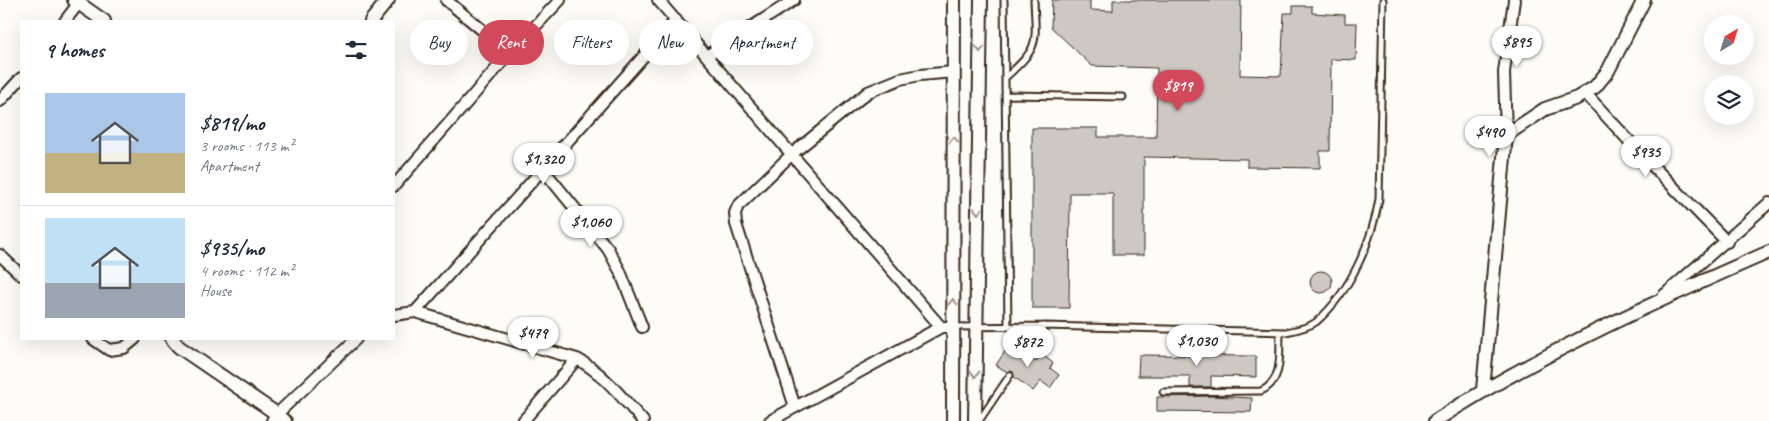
<!DOCTYPE html>
<meta charset="utf-8">
<style>
:root{--surface:#fff;--page:#f6f6f7;--text:#1f2937;--muted:#747a83;--line:#e0e1e3;--accent:#d1495b}
body{margin:0;font-family:Caveat,sans-serif;background:var(--page);color:var(--text);height:100vh;display:flex;flex-direction:column;font-size:19px;white-space:nowrap}
*{box-sizing:border-box;margin:0}
p{font-size:16px;color:var(--muted)}
.icon{flex:none;width:28px;height:28px;fill:none;stroke:currentColor;stroke-width:2;stroke-linecap:round;stroke-linejoin:round}
.map{position:relative;flex:1;overflow:hidden}
.sheet{position:absolute;left:20px;top:20px;width:375px;height:320px;display:flex;flex-direction:column;background:var(--surface);border-radius:0px;box-shadow:0 5px 20px #0002}
.sheet>*{flex:none}
.banner{position:absolute;left:410px;top:20px;width:475px;height:45px;display:flex;gap:10px}
.needle{width:32px;rotate:38deg}
.buttons{position:absolute;left:1704px;top:15px;display:grid;gap:10px}
.buttons a{display:grid;place-items:center;width:50px;height:50px;border-radius:50%;background:var(--surface);box-shadow:0 5px 20px #0002;font-size:25px}
.price{position:absolute;translate:-50% -42px;padding:0 11px;border-radius:18px;background:#fff;color:#222;font-size:16px;line-height:32px;filter:drop-shadow(0 1px 2px #0008)}
.price::after{content:'';position:absolute;left:50%;top:30px;width:15px;height:11px;margin-left:-8px;background:inherit;clip-path:polygon(0 0,100% 0,50% 100%)}
.price.current{background:var(--accent);color:#fff}
ul{padding:0;list-style:none}
li{display:flex;align-items:center;gap:15px;height:125px;padding:0 25px}
li+li{border-top:1px solid var(--line)}
li span{display:grid;place-items:center;flex:none;width:140px;height:100px;border-radius:0px;color:#555}
li>.icon{margin-inline-start:auto}
span .icon{width:60px;height:60px;fill:#fffc;stroke-width:1}
li b{font-size:21px}
h2{display:flex;justify-content:space-between;align-items:center;height:60px;padding:0 25px;font-size:21px}
.tag{padding:0 18px;border-radius:22px;background:var(--surface);box-shadow:0 5px 20px #0002;font-size:18px;line-height:45px}
.tag.current{background:var(--accent);color:#fff}
.map>svg:first-child{display:block}
.building{fill:#cdc8c2;stroke:#3b2a1e}
.lines{fill:none;stroke-linecap:round;stroke-linejoin:round}
.service-casing{stroke:#3b2a1e;stroke-width:9}
.minor-casing{stroke:#3b2a1e;stroke-width:14}
.tertiary-casing{stroke:#3b2a1e;stroke-width:16}
.service{stroke:#fdfcf7;stroke-width:5}
.minor{stroke:#fdfcf7;stroke-width:10}
.tertiary{stroke:#fdfcf7;stroke-width:12}
.oneway{stroke:#9c938a}
</style>
<div class="map">
<svg width="1769" height="421" viewBox="0 0 1769 421">
<rect width="100%" height="100%" fill="#fdfcf7"/>
<filter id="ink" filterUnits="userSpaceOnUse"><feTurbulence type="fractalNoise" baseFrequency=".02" numOctaves="2"/><feDisplacementMap in="SourceGraphic" scale="10" xChannelSelector="R" yChannelSelector="G"/><feConvolveMatrix kernelMatrix="1 2 1 2 8 2 1 2 1" color-interpolation-filters="sRGB"/></filter>
<g filter="url(#ink)">
<path class="building" d="M1052,0H1090V10L1113,11V0H1241L1240,75L1281,76L1284,13H1293V6H1312V13L1345,15V23H1357L1356,60L1331,59L1330,151H1320V168L1247,167V159L1144,157V255H1113V193H1070L1069,308H1032V128H1098V137H1156L1157,68L1092,66L1051,27Z
M1310 282a11 11 0 1 1 22 0a11 11 0 1 1-22 0Z
M1010,344L1021,351L1022,358L1028,356L1036,362L1041,354L1053,363L1050,368L1059,375L1050,388L1041,381L1033,391L1014,377L1013,372H1007L996,365Z
M1139,355L1256,356V377L1211,376V387H1190V376H1138Z
M1211,396L1252,398L1251,412L1157,411V397Z"/>
<g class="lines">
<g class="service-casing">
<path id="service" d="M1004,0L1008,327
M1005,78C1040,46 1036,46 1034,0
M1005,95L1123,97
M954,327L1044,326L1286,332C1296,330 1308,328 1316,322C1350,293 1372,241 1379,199L1383,0
M1024,354L1044,326
M1163,392L1261,391C1284,381 1279,353 1280,332
M979,421L1010,375"/>
</g>
<g class="minor-casing">
<path id="minor" d="M446,0L510,53
M658,0L941,327H953
M65,21L81,0
M708,55L794,0
M1586,94L1643,156L1727,242
M0,101L21,78
M1506,135L1504,72L1514,0
M542,168L608,249L620,271L642,327
M394,186L510,53L560,0
M0,255L21,275
M1663,296L1769,203
M415,312L577,359C605,374 622,398 643,421
M394,315L415,312L676,20
M93,339L109,350L124,348L135,339
M795,407L736,224L735,213L738,206L792,154L868,92L900,79L920,75L954,72
M286,421L277,414L356,339
M523,421L577,359
M770,421L941,327"/>
</g>
<g class="tertiary-casing">
<path id="tertiary" d="M74,0L104,21
M371,21L388,0
M172,339L179,347L277,414L273,421
M1483,390L1506,135L1545,109L1577,98L1595,87L1608,71L1644,0
M953,421L954,0
M975,421L981,0
M1435,421C1538,354 1657,301 1769,252"/>
</g>
<use href="#service" class="service"/>
<use href="#minor" class="minor"/>
<use href="#tertiary" class="tertiary"/>
</g>
<defs><path id="oneway-chevron" d="M-2-3.5L2.5 0L-2 3.5" fill="none" stroke-width="1.6" stroke-linecap="round" stroke-linejoin="round" transform="scale(1.25)"/></defs>
<g class="oneway">
<use href="#oneway-chevron" transform="translate(980 49) rotate(91)"/>
<use href="#oneway-chevron" transform="translate(954 140) rotate(-90)"/>
<use href="#oneway-chevron" transform="translate(978 211) rotate(91)"/>
<use href="#oneway-chevron" transform="translate(953 302) rotate(-90)"/>
<use href="#oneway-chevron" transform="translate(975 374) rotate(91)"/>
</g>
</g>
</svg>
<div class="buttons">
<a><svg class="needle" viewBox="-14 -14 28 28"><path d="M0-13l5 13h-10z" fill="#e53935"/><path d="M0 13l5-13h-10z" fill="#747a83"/></svg></a>
<a><svg class="icon" aria-label="layers" viewBox="0 0 24 24"><path d="M12 4l9 5-9 5-9-5zM3 14l9 5 9-5"/></svg></a>
</div>
<b class="price" style="left:1517px;top:68px">$895</b>
<b class="price current" style="left:1178px;top:112px">$819</b>
<b class="price" style="left:1490px;top:158px">$490</b>
<b class="price" style="left:1646px;top:178px">$935</b>
<b class="price" style="left:544px;top:185px">$1,320</b>
<b class="price" style="left:591px;top:248px">$1,060</b>
<b class="price" style="left:533px;top:359px">$479</b>
<b class="price" style="left:1197px;top:367px">$1,030</b>
<b class="price" style="left:1028px;top:368px">$872</b>
<div class="banner">
<a class="tag">Buy</a>
<a class="tag current">Rent</a>
<a class="tag">Filters</a>
<a class="tag">New</a>
<a class="tag">Apartment</a>
</div>
<section class="sheet">
<h2>9 homes<svg class="icon" aria-label="filters" viewBox="0 0 24 24"><path d="M4 7h16M4 17h16"/><circle cx="9" cy="7" r="2"/><circle cx="15" cy="17" r="2"/></svg></h2>
<ul>
<li><span style="background:linear-gradient(#a9c7e8 60%,#c2b280 0)"><svg class="icon" aria-label="home" viewBox="0 0 24 24"><path d="M3 11l9-7 9 7M6 9v11h12V9"/></svg></span><div><b>$819/mo</b><p>3 rooms · 113 m²</p><p>Apartment</p></div></li>
<li><span style="background:linear-gradient(#bfe0f5 65%,#9aa5b1 0)"><svg class="icon" aria-label="home" viewBox="0 0 24 24"><path d="M3 11l9-7 9 7M6 9v11h12V9"/></svg></span><div><b>$935/mo</b><p>4 rooms · 112 m²</p><p>House</p></div></li>
</ul>
</section>
</div>
